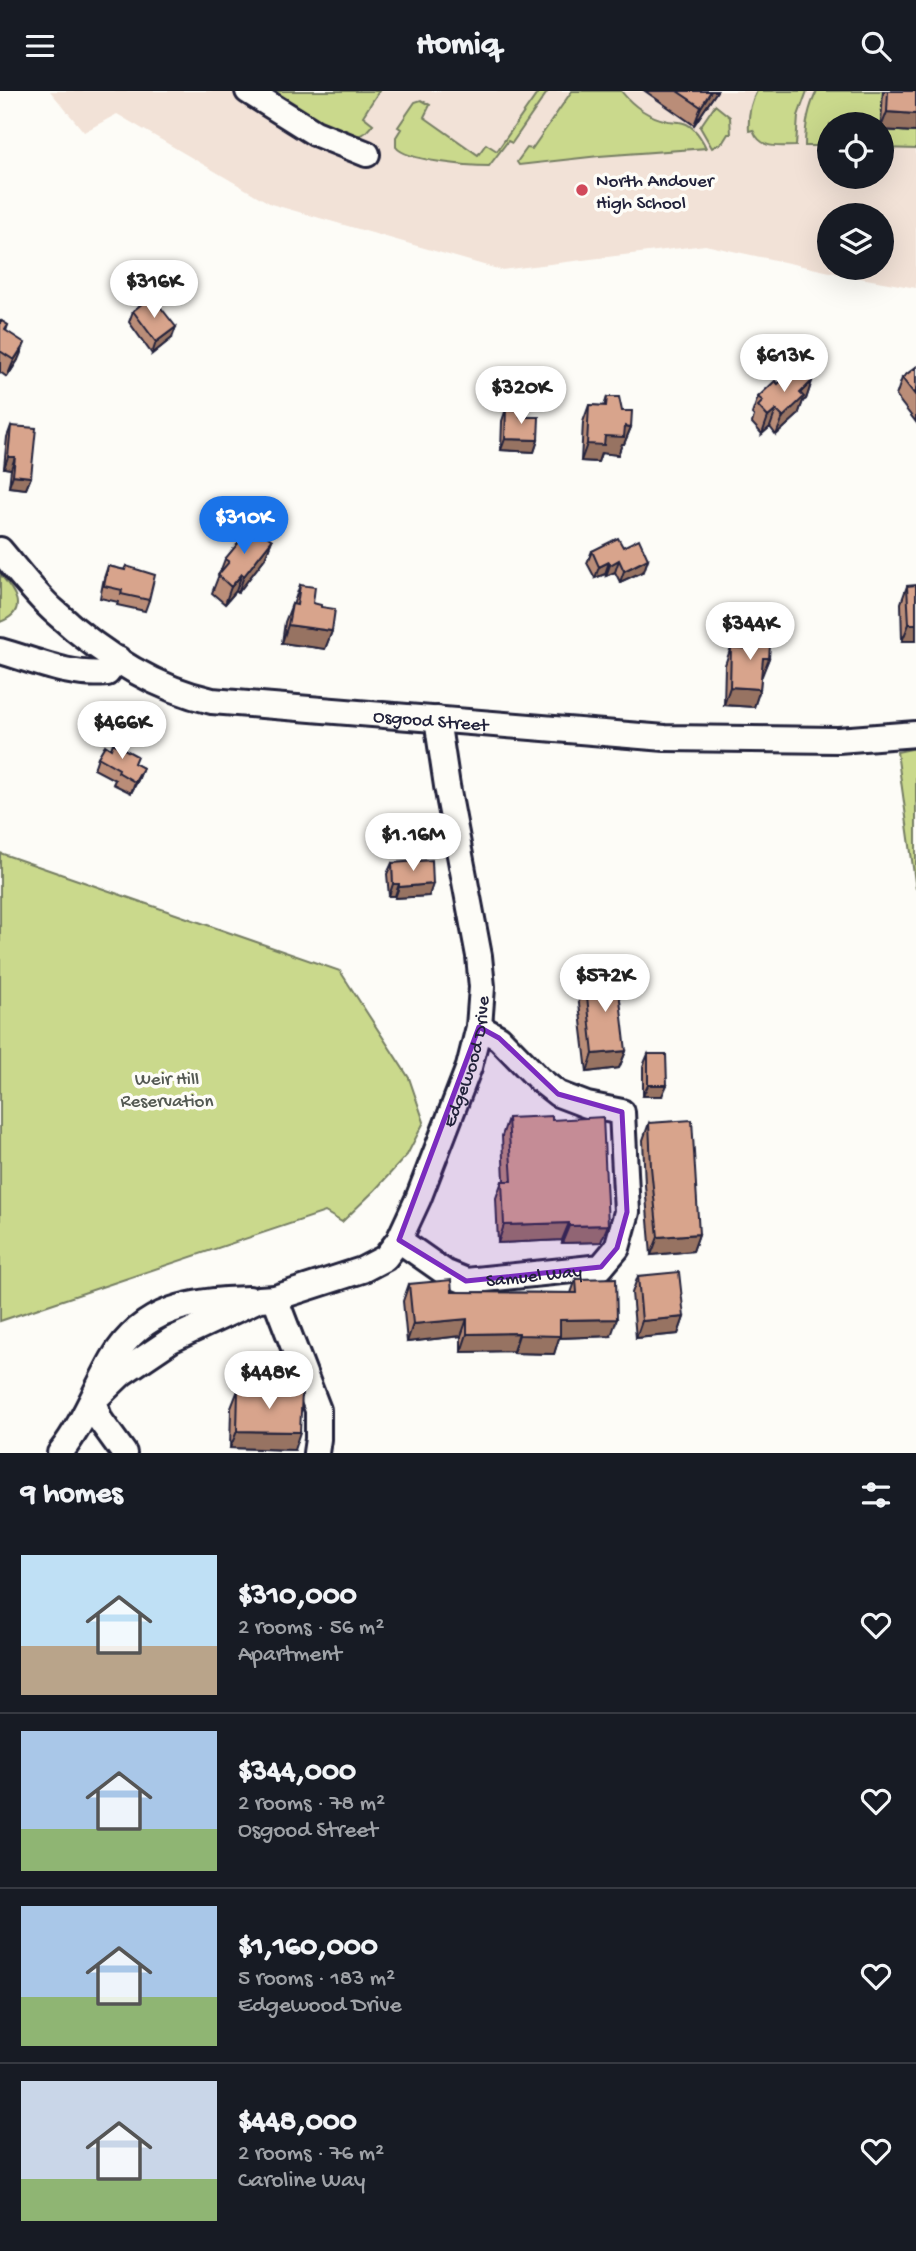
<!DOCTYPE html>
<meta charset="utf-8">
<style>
:root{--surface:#171b24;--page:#20242c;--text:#f1f3f6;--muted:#9ea1a6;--line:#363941;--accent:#1a73e8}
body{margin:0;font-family:"Gochi Hand",sans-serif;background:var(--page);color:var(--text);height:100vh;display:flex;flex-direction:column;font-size:26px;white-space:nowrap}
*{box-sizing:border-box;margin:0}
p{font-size:23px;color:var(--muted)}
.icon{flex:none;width:38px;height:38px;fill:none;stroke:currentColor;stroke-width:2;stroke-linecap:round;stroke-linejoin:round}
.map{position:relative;height:1362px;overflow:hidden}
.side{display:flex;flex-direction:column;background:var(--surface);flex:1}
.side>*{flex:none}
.controls{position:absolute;left:817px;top:21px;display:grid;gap:14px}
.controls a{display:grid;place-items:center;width:77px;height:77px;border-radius:50%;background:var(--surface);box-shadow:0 7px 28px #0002;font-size:35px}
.price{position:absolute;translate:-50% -60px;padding:0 16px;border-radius:24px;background:#fff;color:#222;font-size:23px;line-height:46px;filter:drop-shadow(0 2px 4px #0008)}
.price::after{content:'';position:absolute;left:50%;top:42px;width:21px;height:16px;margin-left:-10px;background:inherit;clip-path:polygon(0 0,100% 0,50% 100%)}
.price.selected{background:var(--accent);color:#fff}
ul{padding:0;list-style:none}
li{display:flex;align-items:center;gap:21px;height:175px;padding:0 21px}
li+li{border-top:2px solid var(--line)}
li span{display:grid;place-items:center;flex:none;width:196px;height:140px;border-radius:0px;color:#555}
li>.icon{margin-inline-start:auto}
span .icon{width:84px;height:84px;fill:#fffc;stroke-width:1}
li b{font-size:30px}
h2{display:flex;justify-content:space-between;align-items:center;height:84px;padding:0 21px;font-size:30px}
header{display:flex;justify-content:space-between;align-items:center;height:91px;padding:0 21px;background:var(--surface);font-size:32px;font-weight:700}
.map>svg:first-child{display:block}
.built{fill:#f2e2d7;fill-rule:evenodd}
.green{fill:#cad98c;stroke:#767e64;stroke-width:2}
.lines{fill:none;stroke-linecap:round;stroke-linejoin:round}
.minor-casing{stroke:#22223b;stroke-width:30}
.minor{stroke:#fdfcf7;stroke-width:24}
.wall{fill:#ba8d78;stroke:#22223b;stroke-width:2}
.shaded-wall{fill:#977362;stroke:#22223b;stroke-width:2}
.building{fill:#d8a48c;stroke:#22223b;stroke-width:2}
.marked{fill:#7b2cbf;fill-opacity:0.2;stroke:#7b2cbf;stroke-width:5;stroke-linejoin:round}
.poi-dot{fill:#d1495b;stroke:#fdfcf7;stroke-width:2.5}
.labels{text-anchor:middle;stroke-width:7;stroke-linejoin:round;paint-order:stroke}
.poi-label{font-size:19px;fill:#22223b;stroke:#fdfcf7;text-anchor:start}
.street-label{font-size:19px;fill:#22223b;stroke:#fdfcf7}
.park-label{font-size:19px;fill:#545953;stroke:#fdfcf7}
</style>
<header><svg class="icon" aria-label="menu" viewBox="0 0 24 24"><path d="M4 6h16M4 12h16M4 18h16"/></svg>Homiq<svg class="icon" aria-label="search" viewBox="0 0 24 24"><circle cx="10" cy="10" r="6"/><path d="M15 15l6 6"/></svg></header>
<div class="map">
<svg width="916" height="1362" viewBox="0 0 916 1362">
<rect width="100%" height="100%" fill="#fdfcf7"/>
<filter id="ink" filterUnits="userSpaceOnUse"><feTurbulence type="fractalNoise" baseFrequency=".0143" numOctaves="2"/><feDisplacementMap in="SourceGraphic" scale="14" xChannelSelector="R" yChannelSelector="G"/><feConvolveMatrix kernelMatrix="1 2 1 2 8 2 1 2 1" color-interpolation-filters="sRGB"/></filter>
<g filter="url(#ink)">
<path class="built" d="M50,0H916V197L844,184L705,154L501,179L271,113L117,23L84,41ZM830,33H882V86H830ZM830,124H882V177H830Z"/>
<path class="green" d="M271,0H379L363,25L373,33C368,39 364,45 355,45C334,43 289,12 271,0Z
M539,0H548L512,52L508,50L489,75C470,75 406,70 396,56V46L401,38L398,36L415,11L421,9L430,14L424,26L478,64L486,53L497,60Z
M572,0H621C633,15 648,26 668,30C669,30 678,31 679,31C693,32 701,46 706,57L599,65L519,74L517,71L527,57L532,58Z
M757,0H807L798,25L796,55C777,55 761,59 753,39L749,40C748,26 750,12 757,0Z
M817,0H883L881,33H830L829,55H805C805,36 808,17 817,0Z
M715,14L730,26L731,43H728L723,51L712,57L700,36Z
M882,39L916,41V58L882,57Z
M0,483C14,499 30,520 0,531Z
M916,657V798L897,661Z
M0,762L340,880L409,987L424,1031L407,1064L375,1099L342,1131L325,1121L0,1230Z"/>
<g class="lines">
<g class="minor-casing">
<g id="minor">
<path d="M248,0L315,42L367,63"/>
<path id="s1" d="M0,459C17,479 34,502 54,520C99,561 152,597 212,610L665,647L838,649L916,643"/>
<path d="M0,560C36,570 70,586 107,582L118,568"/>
<path id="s2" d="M399,1149L446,1182L466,1190L601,1176L617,1157L627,1121L622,1021L587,1014L558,1003L539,988L499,947L479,936"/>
<path d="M275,1207L318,1319V1348L316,1362"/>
<path id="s3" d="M93,1310L122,1282L171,1249L259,1208L275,1207L362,1179L385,1167L399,1149L418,1108L469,976L479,936L482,896L479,865L447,695L437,628"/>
<path d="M93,1310L100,1329L124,1362"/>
<path d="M60,1362C83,1333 95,1300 113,1268C143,1216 195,1209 249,1208"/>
</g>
</g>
<use href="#minor" class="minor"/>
</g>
<path class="wall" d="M645,0H717L694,34Z
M883,0H916V41L882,39V33H881Z
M133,220L172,247L152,263L129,231Z
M0,229L8,234L6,240L18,269L7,286L0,281Z
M916,276V331L896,305L902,287Z
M812,290L806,308L803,310L798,324L776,344L770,336L762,343L752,332L754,325L752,323L758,306L778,293Z
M607,306L622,320L631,336L624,353H622L618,364L601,362L598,371L581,370L583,331L589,314L604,315Z
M506,318L520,326L538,349L534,361L501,359L502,330Z
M11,335L31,386L26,398L9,396L11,378L4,377L7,346Z
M246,447L272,449L265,467L238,502L236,500L225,513L212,502L225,468Z
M623,456L648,468L644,480L620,491L615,481L606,485L605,483L595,487L587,472L592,460Z
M108,475L124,479L126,475L149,509L145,520L117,514L118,511L100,507L104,487Z
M300,494L313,512L321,516L332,540L325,558L282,552L285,531L292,513L293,514Z
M907,495L916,550H902L901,512Z
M752,540L769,567L761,585L760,598L754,616L724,614L725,574L731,556L746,557Z
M98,666L135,673L143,677L138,689L131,702L113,693L115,689L94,678Z
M392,772L429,805L395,807V805H389L387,783Z
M585,886L626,960L619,977L587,981L578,904Z
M648,963L662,1005H643V975Z
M508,1027L552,1029L601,1151L562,1152V1149L498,1152L496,1107L502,1090H504L502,1045Z
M649,1032L699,1143L693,1160L651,1164L645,1094L643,1049Z
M638,1185L684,1226L678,1243L636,1247L632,1202Z
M576,1188L611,1245L559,1247L554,1263L513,1262V1260L461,1261V1245L407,1251L403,1210L409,1193L452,1201L571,1202Z
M238,1299L294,1359L230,1357L231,1317Z"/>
<path class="shaded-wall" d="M711,0H717L694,34L701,16Z
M887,21L916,23V41L882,39V34Z
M176,236L172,247L152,263L156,251Z
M25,252L18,269L7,286L14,269Z
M812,290L806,308L803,310L798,324L776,344L783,326L800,302Z
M776,319L770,336L762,343L768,326Z
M625,335L631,336L624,353H622L618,364L601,362L598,371L581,370L587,353Z
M505,348L538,349L534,361L501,359Z
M8,366H15L11,378L4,377Z
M13,384L31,386L26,398L9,396Z
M272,449L265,467L238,502L244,485Z
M648,468L644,480L620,491L624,480Z
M619,469L615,481L606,485L610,474Z
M609,471L605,483L595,487L599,476Z
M242,483L236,500L225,513L231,496Z
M909,533H916V550H902Z
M288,534L332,540L325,558L282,552Z
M763,567H769L762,585L756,584Z
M730,596L760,598L754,616L724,614Z
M143,677L138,689L131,702L135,691Z
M393,793H399L395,805H389Z
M433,793L429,805L395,807L399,796Z
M626,960L619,977L587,981L593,963Z
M648,994H667L662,1005H643Z
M569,1132L562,1149L498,1152L504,1134Z
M608,1134L601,1151L562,1152L569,1135Z
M699,1143L693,1160L651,1164L658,1146Z
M684,1226L678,1243L636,1247L642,1230Z
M467,1228L461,1245L407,1251L413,1233Z
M617,1228L611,1245L559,1247L554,1263L513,1262L519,1244L560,1229Z
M519,1242L513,1260L461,1261L467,1243Z
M237,1340L300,1341L294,1359L230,1357Z"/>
<path class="building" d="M677,0H711L701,16Z
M888,0H916V23L887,21Z
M149,207L155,215L158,213L176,236L156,251L133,220Z
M0,229L8,234L5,239L25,252L14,269L0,260Z
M916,276V305L902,287Z
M800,277L812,290L800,302L804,306L783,326L776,319L768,326L758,315L763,310L758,306L775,290L778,293L782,289L784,292Z
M607,306H619L622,320H632L631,336L625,335L624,346L605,345L604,354L587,353L589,314L606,315Z
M506,318L520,319V326H539L538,349L505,348Z
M11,335L36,337L31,386L13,384L15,366H8Z
M255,436L272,449L244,485L242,483L231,496L218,484L229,471L225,468L244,445L246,447Z
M618,447L623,456L639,448L648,468L624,480L619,469L610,474L609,471L599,476L592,460Z
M108,475L125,479L126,475L155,484L149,509L121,503L122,499L104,495Z
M300,494L315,496L313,512L321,514V516L335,518L332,540L288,534L292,513L297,514Z
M916,494V533H909L907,495Z
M752,540L771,542L769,567H763L760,598L730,596L731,556L751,558Z
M113,652L137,665L134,672L143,677L135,691L118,681L119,678L98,666L105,654L111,658Z
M432,769L433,793L399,796V793H393L392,772Z
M617,883L626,960L593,963L585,886Z
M648,963H666L667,994H648Z
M552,1025V1029L603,1026L608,1134L569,1135V1132L504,1134L502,1090H512L508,1027Z
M692,1029L699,1143L658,1146L651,1076L649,1032Z
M679,1181L684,1226L642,1230L638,1185Z
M616,1187L617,1228L560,1229V1245L519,1244V1242L467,1243V1228L413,1233L409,1193L451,1189L452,1201L577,1202L576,1188Z
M238,1299L302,1301L300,1341L237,1340Z"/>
</g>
<path class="marked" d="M479,936L499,947L558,1003L622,1021L627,1121L617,1157L601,1176L466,1190L399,1149Z"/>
<circle class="poi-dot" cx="582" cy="99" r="7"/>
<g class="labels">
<g class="poi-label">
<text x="596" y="95">North Andover<tspan x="596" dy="22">High School</tspan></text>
</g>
<g class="street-label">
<text dy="7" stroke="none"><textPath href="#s1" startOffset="485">Osgood Street</textPath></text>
<text dy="7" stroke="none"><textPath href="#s3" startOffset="544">Edgewood Drive</textPath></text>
<text dy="7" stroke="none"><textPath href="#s2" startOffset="147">Samuel Way</textPath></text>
</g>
<g class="park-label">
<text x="167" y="993">Weir Hill<tspan x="167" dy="22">Reservation</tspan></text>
</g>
</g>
</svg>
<div class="controls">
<a><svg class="icon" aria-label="locate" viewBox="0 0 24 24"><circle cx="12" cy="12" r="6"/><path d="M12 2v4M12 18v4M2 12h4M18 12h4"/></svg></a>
<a><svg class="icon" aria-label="layers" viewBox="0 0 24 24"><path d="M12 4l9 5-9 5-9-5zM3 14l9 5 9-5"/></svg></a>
</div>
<b class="price" style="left:154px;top:229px">$316K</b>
<b class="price" style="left:784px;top:303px">$613K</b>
<b class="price" style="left:521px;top:335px">$320K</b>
<b class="price selected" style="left:244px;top:465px">$310K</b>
<b class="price" style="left:750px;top:571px">$344K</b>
<b class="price" style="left:122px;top:670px">$466K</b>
<b class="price" style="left:413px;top:782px">$1.16M</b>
<b class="price" style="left:605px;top:923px">$572K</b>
<b class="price" style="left:269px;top:1320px">$448K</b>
</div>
<section class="side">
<h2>9 homes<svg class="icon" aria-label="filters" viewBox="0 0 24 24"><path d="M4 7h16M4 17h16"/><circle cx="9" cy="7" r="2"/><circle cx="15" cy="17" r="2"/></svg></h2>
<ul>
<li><span style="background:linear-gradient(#bfe0f5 65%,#b9a48a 0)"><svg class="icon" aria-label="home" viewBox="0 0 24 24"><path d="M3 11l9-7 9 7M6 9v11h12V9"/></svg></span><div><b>$310,000</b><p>2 rooms · 56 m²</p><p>Apartment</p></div><svg class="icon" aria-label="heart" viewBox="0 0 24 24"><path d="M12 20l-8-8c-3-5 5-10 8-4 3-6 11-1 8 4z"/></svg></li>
<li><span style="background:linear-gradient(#a9c7e8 70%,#8fb573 0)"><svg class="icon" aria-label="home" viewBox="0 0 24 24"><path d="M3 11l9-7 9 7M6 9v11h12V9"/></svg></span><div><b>$344,000</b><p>2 rooms · 78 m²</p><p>Osgood Street</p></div><svg class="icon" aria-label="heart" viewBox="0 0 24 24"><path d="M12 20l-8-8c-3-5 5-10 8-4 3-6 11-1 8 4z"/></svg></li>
<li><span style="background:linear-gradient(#a9c7e8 65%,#8fb573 0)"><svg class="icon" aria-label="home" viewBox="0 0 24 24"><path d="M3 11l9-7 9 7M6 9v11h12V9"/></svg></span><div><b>$1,160,000</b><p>5 rooms · 183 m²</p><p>Edgewood Drive</p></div><svg class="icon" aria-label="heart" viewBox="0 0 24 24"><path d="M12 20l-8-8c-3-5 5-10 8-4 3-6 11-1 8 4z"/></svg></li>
<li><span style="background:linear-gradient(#c9d6e8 70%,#8fb573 0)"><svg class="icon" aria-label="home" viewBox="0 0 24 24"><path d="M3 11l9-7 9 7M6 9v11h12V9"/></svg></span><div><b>$448,000</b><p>2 rooms · 76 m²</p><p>Caroline Way</p></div><svg class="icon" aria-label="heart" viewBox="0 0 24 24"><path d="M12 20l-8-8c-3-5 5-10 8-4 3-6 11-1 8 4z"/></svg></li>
</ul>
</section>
